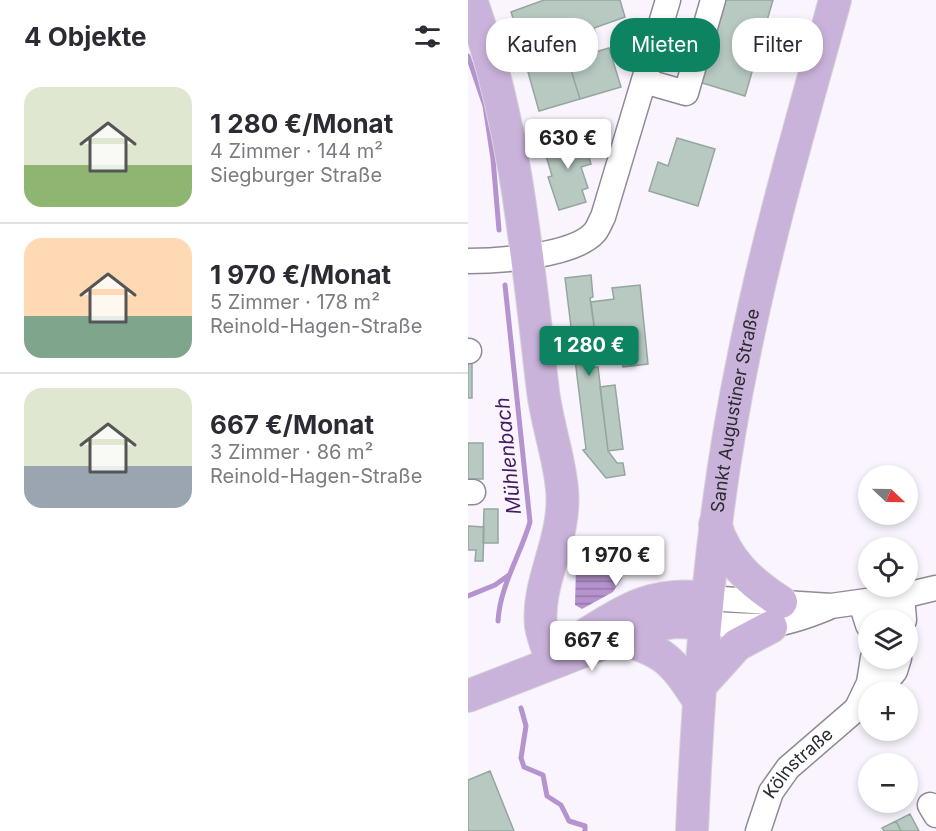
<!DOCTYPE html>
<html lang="de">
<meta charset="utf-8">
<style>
:root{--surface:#fff;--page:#f2f2f3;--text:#2b2b33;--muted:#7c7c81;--line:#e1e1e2;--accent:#0e8362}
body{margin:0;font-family:Inter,sans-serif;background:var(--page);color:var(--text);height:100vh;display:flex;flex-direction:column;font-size:22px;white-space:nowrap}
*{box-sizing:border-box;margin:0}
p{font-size:20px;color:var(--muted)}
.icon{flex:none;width:33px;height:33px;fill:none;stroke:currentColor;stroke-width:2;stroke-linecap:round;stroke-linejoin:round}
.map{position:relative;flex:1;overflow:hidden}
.details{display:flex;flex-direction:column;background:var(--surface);width:468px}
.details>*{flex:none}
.guide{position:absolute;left:18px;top:18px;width:360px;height:54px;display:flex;gap:12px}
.needle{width:39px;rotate:112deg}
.buttons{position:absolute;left:390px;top:465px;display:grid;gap:12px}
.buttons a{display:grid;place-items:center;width:60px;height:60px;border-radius:50%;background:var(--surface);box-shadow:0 3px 9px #0003;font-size:30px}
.price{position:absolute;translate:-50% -51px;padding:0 14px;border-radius:6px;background:#fff;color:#222;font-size:20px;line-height:39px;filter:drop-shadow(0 2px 3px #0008)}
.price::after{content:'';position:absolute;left:50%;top:36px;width:18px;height:14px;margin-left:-9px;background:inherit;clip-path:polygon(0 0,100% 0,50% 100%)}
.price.active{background:var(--accent);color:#fff}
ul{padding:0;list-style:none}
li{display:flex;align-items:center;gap:18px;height:150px;padding:0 24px}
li+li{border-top:2px solid var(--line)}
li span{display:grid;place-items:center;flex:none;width:168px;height:120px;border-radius:18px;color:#555}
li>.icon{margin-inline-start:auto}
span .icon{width:72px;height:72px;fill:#fffc;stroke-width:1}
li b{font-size:26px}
h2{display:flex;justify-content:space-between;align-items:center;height:72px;padding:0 24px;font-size:26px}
.chip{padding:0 21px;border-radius:24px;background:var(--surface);box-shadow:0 3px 9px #0003;font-size:21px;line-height:54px}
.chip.active{background:var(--accent);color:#fff}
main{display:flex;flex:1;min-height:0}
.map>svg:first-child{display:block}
.water{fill:url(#water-rules)}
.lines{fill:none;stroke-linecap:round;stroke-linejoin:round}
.stream{stroke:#b493ce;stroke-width:5}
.building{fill:#b7c9c1;stroke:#95a69e;stroke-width:1.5}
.minor-casing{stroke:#908996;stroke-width:27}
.major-casing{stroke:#d5d4d6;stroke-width:34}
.minor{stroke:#fff;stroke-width:24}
.major{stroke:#cab3db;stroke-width:32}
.labels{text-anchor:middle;stroke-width:4.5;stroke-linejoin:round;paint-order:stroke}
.street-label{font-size:18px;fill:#2d2a30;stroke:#f9f4fd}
.water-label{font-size:20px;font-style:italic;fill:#471b62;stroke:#f9f4fd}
</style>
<main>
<section class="details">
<h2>4 Objekte<svg class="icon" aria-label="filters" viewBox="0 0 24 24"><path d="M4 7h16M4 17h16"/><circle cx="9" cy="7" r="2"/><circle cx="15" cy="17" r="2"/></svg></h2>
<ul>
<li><span style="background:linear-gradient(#dfe7d0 65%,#8fb573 0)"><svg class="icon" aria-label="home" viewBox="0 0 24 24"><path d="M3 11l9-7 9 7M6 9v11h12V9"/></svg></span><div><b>1 280 €/Monat</b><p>4 Zimmer · 144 m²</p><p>Siegburger Straße</p></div></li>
<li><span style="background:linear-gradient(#ffd9b3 65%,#7fa58c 0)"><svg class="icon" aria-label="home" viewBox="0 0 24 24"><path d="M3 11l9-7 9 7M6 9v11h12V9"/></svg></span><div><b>1 970 €/Monat</b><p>5 Zimmer · 178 m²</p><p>Reinold-Hagen-Straße</p></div></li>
<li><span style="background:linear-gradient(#dfe7d0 65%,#9aa5b1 0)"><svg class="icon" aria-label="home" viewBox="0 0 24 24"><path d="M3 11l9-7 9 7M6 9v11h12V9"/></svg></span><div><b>667 €/Monat</b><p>3 Zimmer · 86 m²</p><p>Reinold-Hagen-Straße</p></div></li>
</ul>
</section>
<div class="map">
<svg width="468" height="831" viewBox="0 0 468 831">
<defs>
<pattern id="water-rules" width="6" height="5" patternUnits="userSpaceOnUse" patternTransform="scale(1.5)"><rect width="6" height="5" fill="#b493ce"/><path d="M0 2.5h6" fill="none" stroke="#9378a8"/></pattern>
</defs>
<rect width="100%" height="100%" fill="#f9f4fd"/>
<path class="water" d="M128,539L149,565L154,578L145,592L114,609L107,605L108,567L118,543Z"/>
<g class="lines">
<path class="stream" d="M0,56L17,106L25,159L31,230
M0,596L27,585L41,575
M30,621C32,586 52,556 62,522L37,285
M53,708L58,726L53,758L56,767L75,775L79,796L93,805L101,821L117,826V831"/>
</g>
<path class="building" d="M76,0H152L157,17L126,28L128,35L115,39L113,32L55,49L43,12Z
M255,0H305L277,96L231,82Z
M141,48L153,87L112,99L100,60Z
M100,60L112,99L71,111L60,72Z
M113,133L123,164L113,167L120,188L114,190L118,202L91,210L80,177L84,176L75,145Z
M209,138L247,149L230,206L181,191L190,162L200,166Z
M123,275L125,297L122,298L128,341L113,344L117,369L130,367L140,451L149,463H155L157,475L138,478L115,450L118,449L97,278Z
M172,285L180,364L155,367L151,337L128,340L123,302L146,299L144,288Z
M0,363H4V398H0Z
M147,385L155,449L140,451L132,387Z
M0,443H15V479H0Z
M16,509H30V543H15Z
M0,526L16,527L15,561H7L8,550H0Z
M22,771L46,831H0V780Z
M442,814L451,831H433L428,821Z
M428,821L433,831H416L414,828Z"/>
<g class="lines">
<g class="minor-casing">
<g id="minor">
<path d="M176,81L218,93L245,0"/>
<path d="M0,261C30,261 105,256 126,233C130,229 132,222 135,217L200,0"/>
<path d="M0,351H1"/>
<path d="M0,492H5"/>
<path d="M434,596L436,620"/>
<path d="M239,598L363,606L434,596L468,588"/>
<path d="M393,603L400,625"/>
<path d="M236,623C291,628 308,629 359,608"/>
<path d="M410,692L427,671L431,658"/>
<path d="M389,708L401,683L405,658"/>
<path d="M462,805L468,815"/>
<path id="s1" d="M290,831L303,792L320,768L400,699"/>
</g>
</g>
<g class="major-casing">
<g id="major">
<path d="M3,0C49,128 59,257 75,391C79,424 91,456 94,489C99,538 68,582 73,626C75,638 80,650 84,661"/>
<path d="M247,524C259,561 281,581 313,602"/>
<path d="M120,633C162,607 188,591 239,598"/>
<path d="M146,637C195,650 204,659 231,701"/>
<path d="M232,686L269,645L303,627"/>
<path d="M0,696L178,627L206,622L236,623"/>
<path id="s2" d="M224,831C231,671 243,512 276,355C300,235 335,117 367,0"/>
</g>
</g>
<use href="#minor" class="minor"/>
<use href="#major" class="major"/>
</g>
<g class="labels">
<g class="street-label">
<text dy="6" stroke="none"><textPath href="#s2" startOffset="423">Sankt Augustiner Straße</textPath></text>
<text dy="6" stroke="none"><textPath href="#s1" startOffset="81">Kölnstraße</textPath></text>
</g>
<g class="water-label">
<text transform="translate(40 456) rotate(-96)" y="7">Mühlenbach</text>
</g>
</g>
</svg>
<div class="buttons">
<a><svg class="needle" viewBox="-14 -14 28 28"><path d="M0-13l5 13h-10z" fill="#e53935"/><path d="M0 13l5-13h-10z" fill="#7c7c81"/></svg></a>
<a><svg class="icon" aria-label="locate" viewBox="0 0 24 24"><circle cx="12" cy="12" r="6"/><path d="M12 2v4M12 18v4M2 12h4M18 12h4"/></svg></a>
<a><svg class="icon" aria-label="layers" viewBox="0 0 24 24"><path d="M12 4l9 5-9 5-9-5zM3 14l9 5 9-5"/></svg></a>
<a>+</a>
<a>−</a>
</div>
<b class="price" style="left:100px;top:170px">630 €</b>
<b class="price active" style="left:121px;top:377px">1 280 €</b>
<b class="price" style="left:148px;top:587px">1 970 €</b>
<b class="price" style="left:124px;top:672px">667 €</b>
<div class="guide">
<a class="chip">Kaufen</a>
<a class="chip active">Mieten</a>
<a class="chip">Filter</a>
</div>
</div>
</main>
